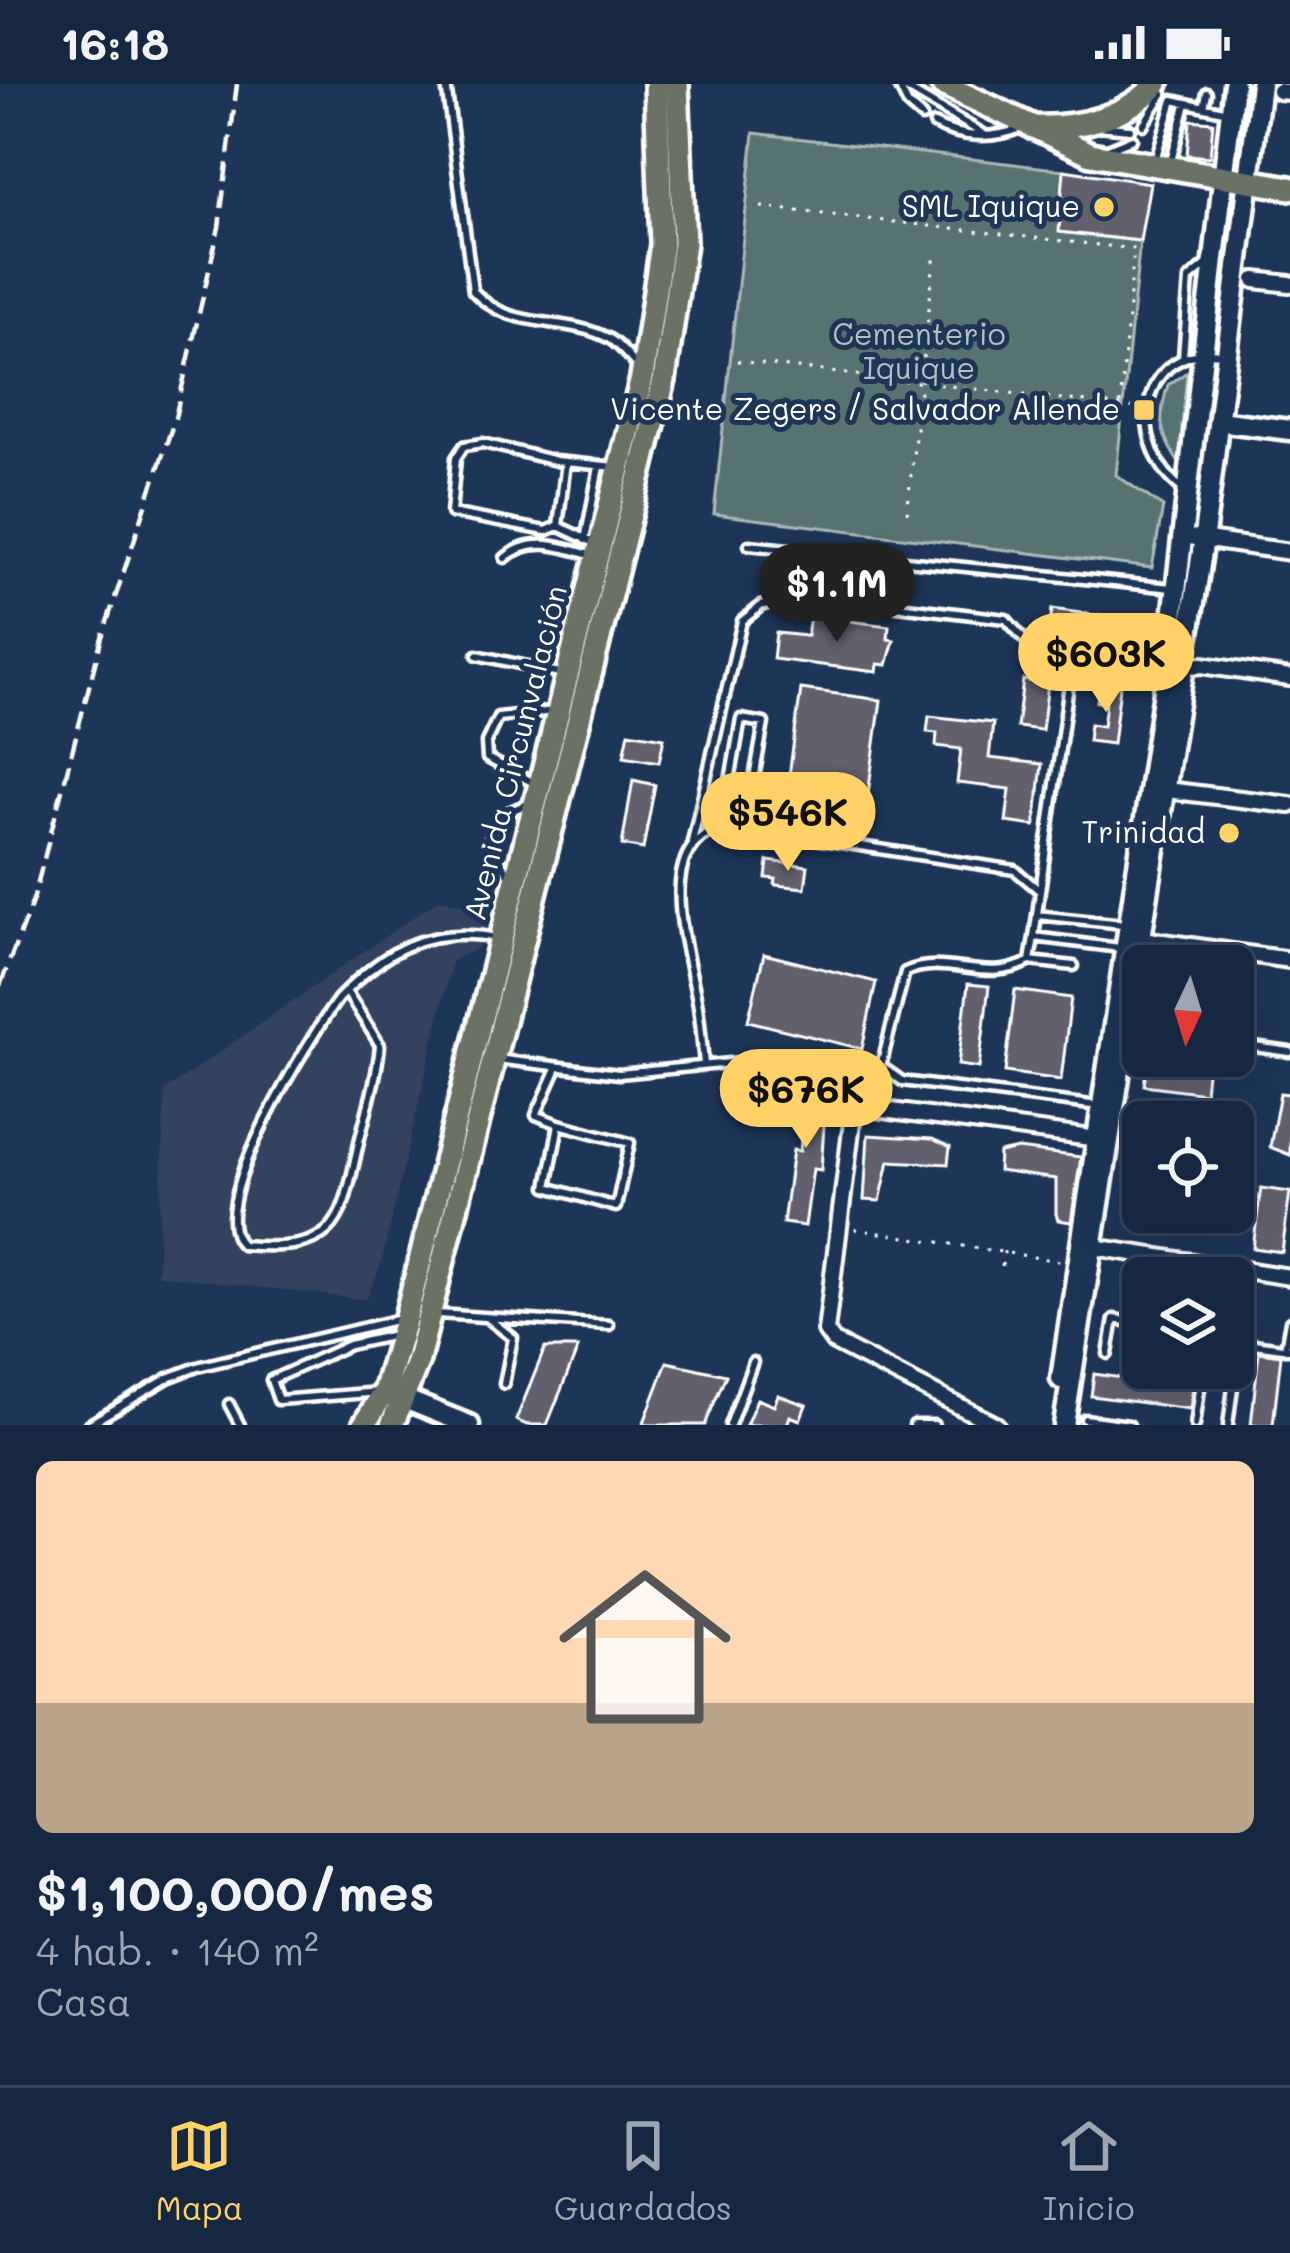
<!DOCTYPE html>
<html lang="es">
<meta charset="utf-8">
<style>
:root{--surface:#162841;--page:#23344c;--text:#f1f3f6;--muted:#9ea6b1;--line:#35445a;--accent:#ffd166}
body{margin:0;font-family:Mali,sans-serif;background:var(--page);color:var(--text);height:100vh;display:flex;flex-direction:column;font-size:45px;white-space:nowrap}
*{box-sizing:border-box;margin:0}
p{font-size:39px;color:var(--muted)}
.icon{flex:none;width:66px;height:66px;fill:none;stroke:currentColor;stroke-width:2;stroke-linecap:round;stroke-linejoin:round}
.map{position:relative;height:1341px;overflow:hidden}
.side{display:flex;flex-direction:column;background:var(--surface);flex:1}
.side>*{flex:none}
.needle{width:78px;rotate:184deg}
.fabs{position:absolute;left:1122px;top:861px;display:grid;gap:24px}
.fabs a{display:grid;place-items:center;width:132px;height:132px;border-radius:18px;background:var(--surface);box-shadow:0 12px 48px #0002,0 0 0 3px var(--line);font-size:60px}
.price{position:absolute;translate:-50% -102px;padding:0 27px;border-radius:42px;background:var(--accent);color:#111;font-size:39px;line-height:78px;filter:drop-shadow(0 3px 6px #0008)}
.price::after{content:'';position:absolute;left:50%;top:72px;width:36px;height:27px;margin-left:-18px;background:inherit;clip-path:polygon(0 0,100% 0,50% 100%)}
.price.active{background:#222;color:#fff}
ul{padding:0;list-style:none}
li{display:grid;align-content:center;gap:24px;height:636px;padding:0 36px}
li span{display:grid;place-items:center;height:372px;border-radius:18px;color:#555}
li>.icon{margin-inline-start:auto}
span .icon{width:216px;height:216px;fill:#fffc;stroke-width:1}
li b{font-size:51px}
.status{display:flex;justify-content:space-between;align-items:center;height:84px;padding:0 60px;background:var(--surface);direction:ltr}
.status svg{height:33px;fill:currentColor}
.tabs{display:flex;justify-content:space-around;align-items:center;height:168px;border-top:3px solid var(--line);background:var(--surface);font-size:33px;color:var(--muted)}
.tabs a{display:grid;justify-items:center;gap:6px}
.tabs .active{color:var(--accent)}
.map>svg:first-child{display:block}
.built{fill:#32425e}
.green{fill:#567371;stroke:#aab9b8;stroke-width:3}
.building{fill:#63616e;stroke:#fff;stroke-width:3}
.lines{fill:none;stroke-linecap:round;stroke-linejoin:round}
.lane-casing{stroke:#fff;stroke-width:15}
.street-casing{stroke:#fff;stroke-width:22}
.secondary-casing{stroke:#fff;stroke-width:27}
.primary-casing{stroke:#fff;stroke-width:30}
.path{stroke:#fff;stroke-width:3;stroke-dasharray:3 9;stroke-linecap:butt}
.lane{stroke:#1d3557;stroke-width:6}
.street{stroke:#1d3557;stroke-width:14}
.secondary{stroke:#1d3557;stroke-width:18}
.primary{stroke:#6b7165;stroke-width:21}
.rail{stroke:#fff;stroke-width:4.5;stroke-dasharray:18 9;stroke-linecap:butt}
.poi-dot{fill:#ffd166;stroke:#1d3557;stroke-width:4.5}
.labels{text-anchor:middle;stroke-width:10;stroke-linejoin:round;paint-order:stroke}
.poi-label{font-size:30px;fill:#fff;stroke:#1d3557;text-anchor:end}
.park-label{font-size:30px;fill:#b3c0bf;stroke:#1d3557}
.street-label{font-size:30px;fill:#fff;stroke:#1d3557}
</style>
<div class="status"><b>16:18</b><svg viewBox="0 0 49 12"><path d="M0 12V9h3v3zM5 12V6h3v6zM10 12V3h3v9zM15 12V0h3v12zM26 1h20v11H26zM47 4h2v5h-2z"/></svg></div>
<div class="map">
<svg width="1290" height="1341" viewBox="0 0 1290 1341">
<rect width="100%" height="100%" fill="#1d3557"/>
<filter id="ink" filterUnits="userSpaceOnUse"><feTurbulence type="fractalNoise" baseFrequency=".00833" numOctaves="2"/><feDisplacementMap in="SourceGraphic" scale="24" xChannelSelector="R" yChannelSelector="G"/><feConvolveMatrix kernelMatrix="1 2 1 2 8 2 1 2 1" color-interpolation-filters="sRGB"/></filter>
<g filter="url(#ink)">
<path class="built" d="M439,815L490,825L479,863L452,877L380,1184L366,1216L157,1191L165,1006Z"/>
<path class="green" d="M754,49L1064,86L1060,148L1140,157L1116,391L1163,423L1152,484L714,430Z
M1187,288L1179,379C1160,350 1157,336 1168,301Z"/>
<path class="building" d="M1190,36L1213,38L1210,73L1187,71Z
M1064,86L1150,99L1140,157L1059,148Z
M1052,525L1103,532L1098,571L1047,564Z
M810,532L889,542L888,555L894,556L887,581L878,580L877,588L773,575L776,549L807,552Z
M1023,596L1048,600L1042,646L1017,643Z
M1099,599L1120,602L1113,660L1088,657L1090,640L1103,642L1106,619L1097,618Z
M801,605L881,616L864,739L819,733L823,704L788,699Z
M929,632L993,639L989,674L1042,680L1035,742L1006,738L1010,705L957,699L961,665L936,662L937,649L927,648Z
M629,648L664,654L659,678L624,672Z
M633,696L655,701L643,765L622,761Z
M768,777L808,782L805,804L775,801L776,795L766,794Z
M764,870L876,898L862,965L748,937Z
M968,900L989,902L979,984L958,981Z
M1015,906L1071,914L1061,996L1005,988Z
M1148,972L1208,979L1205,1009L1144,1001Z
M802,998H827L821,1086L813,1085L805,1142L783,1139L793,1066L800,1067L802,1046L796,1045Z
M1280,1009L1290,1010V1071L1270,1063Z
M868,1051L932,1055L950,1063L948,1080L889,1077L880,1117L864,1116Z
M1018,1065L1081,1073L1071,1138L1058,1136L1056,1130V1095L998,1087L999,1069Z
M1261,1104L1290,1108L1282,1168L1253,1164Z
M545,1264H578L547,1341H527L516,1336Z
M1259,1268L1281,1271L1273,1341H1251Z
M667,1278L726,1291L705,1341H643Z
M1094,1290L1193,1304L1190,1325L1091,1312Z
M778,1311L806,1321L800,1336L790,1332L787,1341H746L757,1315L774,1322Z"/>
<g class="lines">
<g class="lane-casing">
<path id="lane" d="M446,0L473,207C510,248 563,231 608,254C619,260 628,272 636,281
M898,0L908,21L922,33
M899,0L985,51
M1204,23L1207,9
M934,40C961,54 992,56 1021,44
M1143,41L1163,10
M1098,42L1130,45
M1108,65L1132,55
M1155,76L1173,16L1228,28
M1170,81L1186,20
M1183,273L1189,195L1206,181
M1184,406C1124,362 1138,259 1223,270
M558,442L566,378
M585,456L599,383
M596,460L558,442L546,447L451,429L456,374L464,362L483,359L556,377L615,383
M749,461L1172,504
M505,474C532,451 562,463 593,472
M477,571L564,590
M534,699L487,674L486,658L498,633L555,627
M745,744L764,639L741,635L726,719L748,728
M692,758L742,537L761,522L798,510L1006,535L1044,577L1163,587
M510,792L488,760L499,732L532,718
M1040,807L1072,579
M1034,853L1037,831
M1030,877L1074,882
M346,907L380,961C377,993 368,1023 360,1054C341,1135 344,1170 242,1161C201,1124 311,952 338,915C385,866 428,841 498,854
M1233,960L1290,968
M496,975L619,990L741,978L881,982L905,888C948,869 985,902 1030,877L1034,853L1120,864
M704,980C702,961 701,942 698,923C690,869 646,753 731,742L1015,786L1040,807L1037,831L1123,840
M881,982L902,997L1099,1022
M557,984L536,1031L559,1040L547,1103L616,1123L630,1059L559,1040
M1156,1194L1159,1177
M437,1230L609,1241
M489,1235L513,1254L504,1300
M1285,1265L1290,1237
M1108,1270L1114,1235L1143,1240
M380,1308L278,1316L271,1296L349,1261L395,1251
M229,1320L240,1341
M1085,1335L1129,1341
M88,1341L168,1294L197,1283L400,1235
M730,1341L753,1278
M914,1341H934
M1195,1341L1203,1284
M1228,1341L1239,1258L1290,1265"/>
</g>
<g class="street-casing">
<path id="street" d="M1279,7L1290,8
M1255,196L1290,200
M1194,454L1290,468
M1177,583L1202,581L1290,594
M1158,705L1290,721
M1135,854L1290,876
M1087,1162L1290,1193
M996,1341L834,1258L826,1247L854,1022L1098,1055"/>
</g>
<g class="secondary-casing">
<path id="secondary" d="M1218,337L1290,346
M1061,1295L1167,587L1234,0
M394,1311L469,1341
M1064,1341L1202,468L1261,0"/>
</g>
<g class="primary-casing">
<path id="primary" d="M942,0L1091,70L1290,104
M1032,43C1077,45 1125,34 1157,0
M364,1341L384,1308L406,1233L642,294L662,160L656,0
M392,1341L418,1276L664,296L684,159L677,0"/>
</g>
<path class="path" d="M761,123L1134,165L1120,322
M737,277L1138,324
M907,429L935,167
M855,1145L1059,1177L1063,1173
M1002,1182L1005,1162"/>
<use href="#lane" class="lane"/>
<use href="#street" class="street"/>
<use href="#secondary" class="secondary"/>
<use href="#primary" class="primary"/>
<path class="rail" d="M0,902L34,813L102,553L175,334L219,143L237,0"/>
</g>
</g>
<g class="poi-dot">
<circle cx="1104" cy="123" r="12"/>
<rect x="1132" y="314" width="24" height="24" rx="6"/>
<circle cx="1229" cy="749" r="12"/>
</g>
<g class="labels">
<g class="poi-label">
<text x="1080" y="133">SML Iquique</text>
<text x="1120" y="336">Vicente Zegers / Salvador Allende</text>
<text x="1205" y="759">Trinidad</text>
</g>
<g class="park-label">
<text x="919" y="261">Cementerio<tspan x="919" dy="34">Iquique</tspan></text>
</g>
<g class="street-label">
<text transform="translate(516 669) rotate(-76)" y="10">Avenida Circunvalación</text>
</g>
</g>
</svg>
<div class="fabs">
<a><svg class="needle" viewBox="-14 -14 28 28"><path d="M0-13l5 13h-10z" fill="#e53935"/><path d="M0 13l5-13h-10z" fill="#9ea6b1"/></svg></a>
<a><svg class="icon" aria-label="locate" viewBox="0 0 24 24"><circle cx="12" cy="12" r="6"/><path d="M12 2v4M12 18v4M2 12h4M18 12h4"/></svg></a>
<a><svg class="icon" aria-label="layers" viewBox="0 0 24 24"><path d="M12 4l9 5-9 5-9-5zM3 14l9 5 9-5"/></svg></a>
</div>
<b class="price active" style="left:837px;top:561px">$1.1M</b>
<b class="price" style="left:1106px;top:631px">$603K</b>
<b class="price" style="left:788px;top:790px">$546K</b>
<b class="price" style="left:806px;top:1067px">$676K</b>
</div>
<section class="side">
<ul>
<li><span style="background:linear-gradient(#ffd9b3 65%,#b9a48a 0)"><svg class="icon" aria-label="home" viewBox="0 0 24 24"><path d="M3 11l9-7 9 7M6 9v11h12V9"/></svg></span><div><b>$1,100,000/mes</b><p>4 hab. · 140 m²</p><p>Casa</p></div></li>
</ul>
</section>
<nav class="tabs">
<a class="active"><svg class="icon" aria-label="map" viewBox="0 0 24 24"><path d="M3 6l6-2 6 2 6-2v14l-6 2-6-2-6 2zM9 4v14M15 6v14"/></svg>Mapa</a>
<a><svg class="icon" aria-label="saved" viewBox="0 0 24 24"><path d="M7 4h10v16l-5-4-5 4z"/></svg>Guardados</a>
<a><svg class="icon" aria-label="home" viewBox="0 0 24 24"><path d="M3 11l9-7 9 7M6 9v11h12V9"/></svg>Inicio</a>
</nav>
